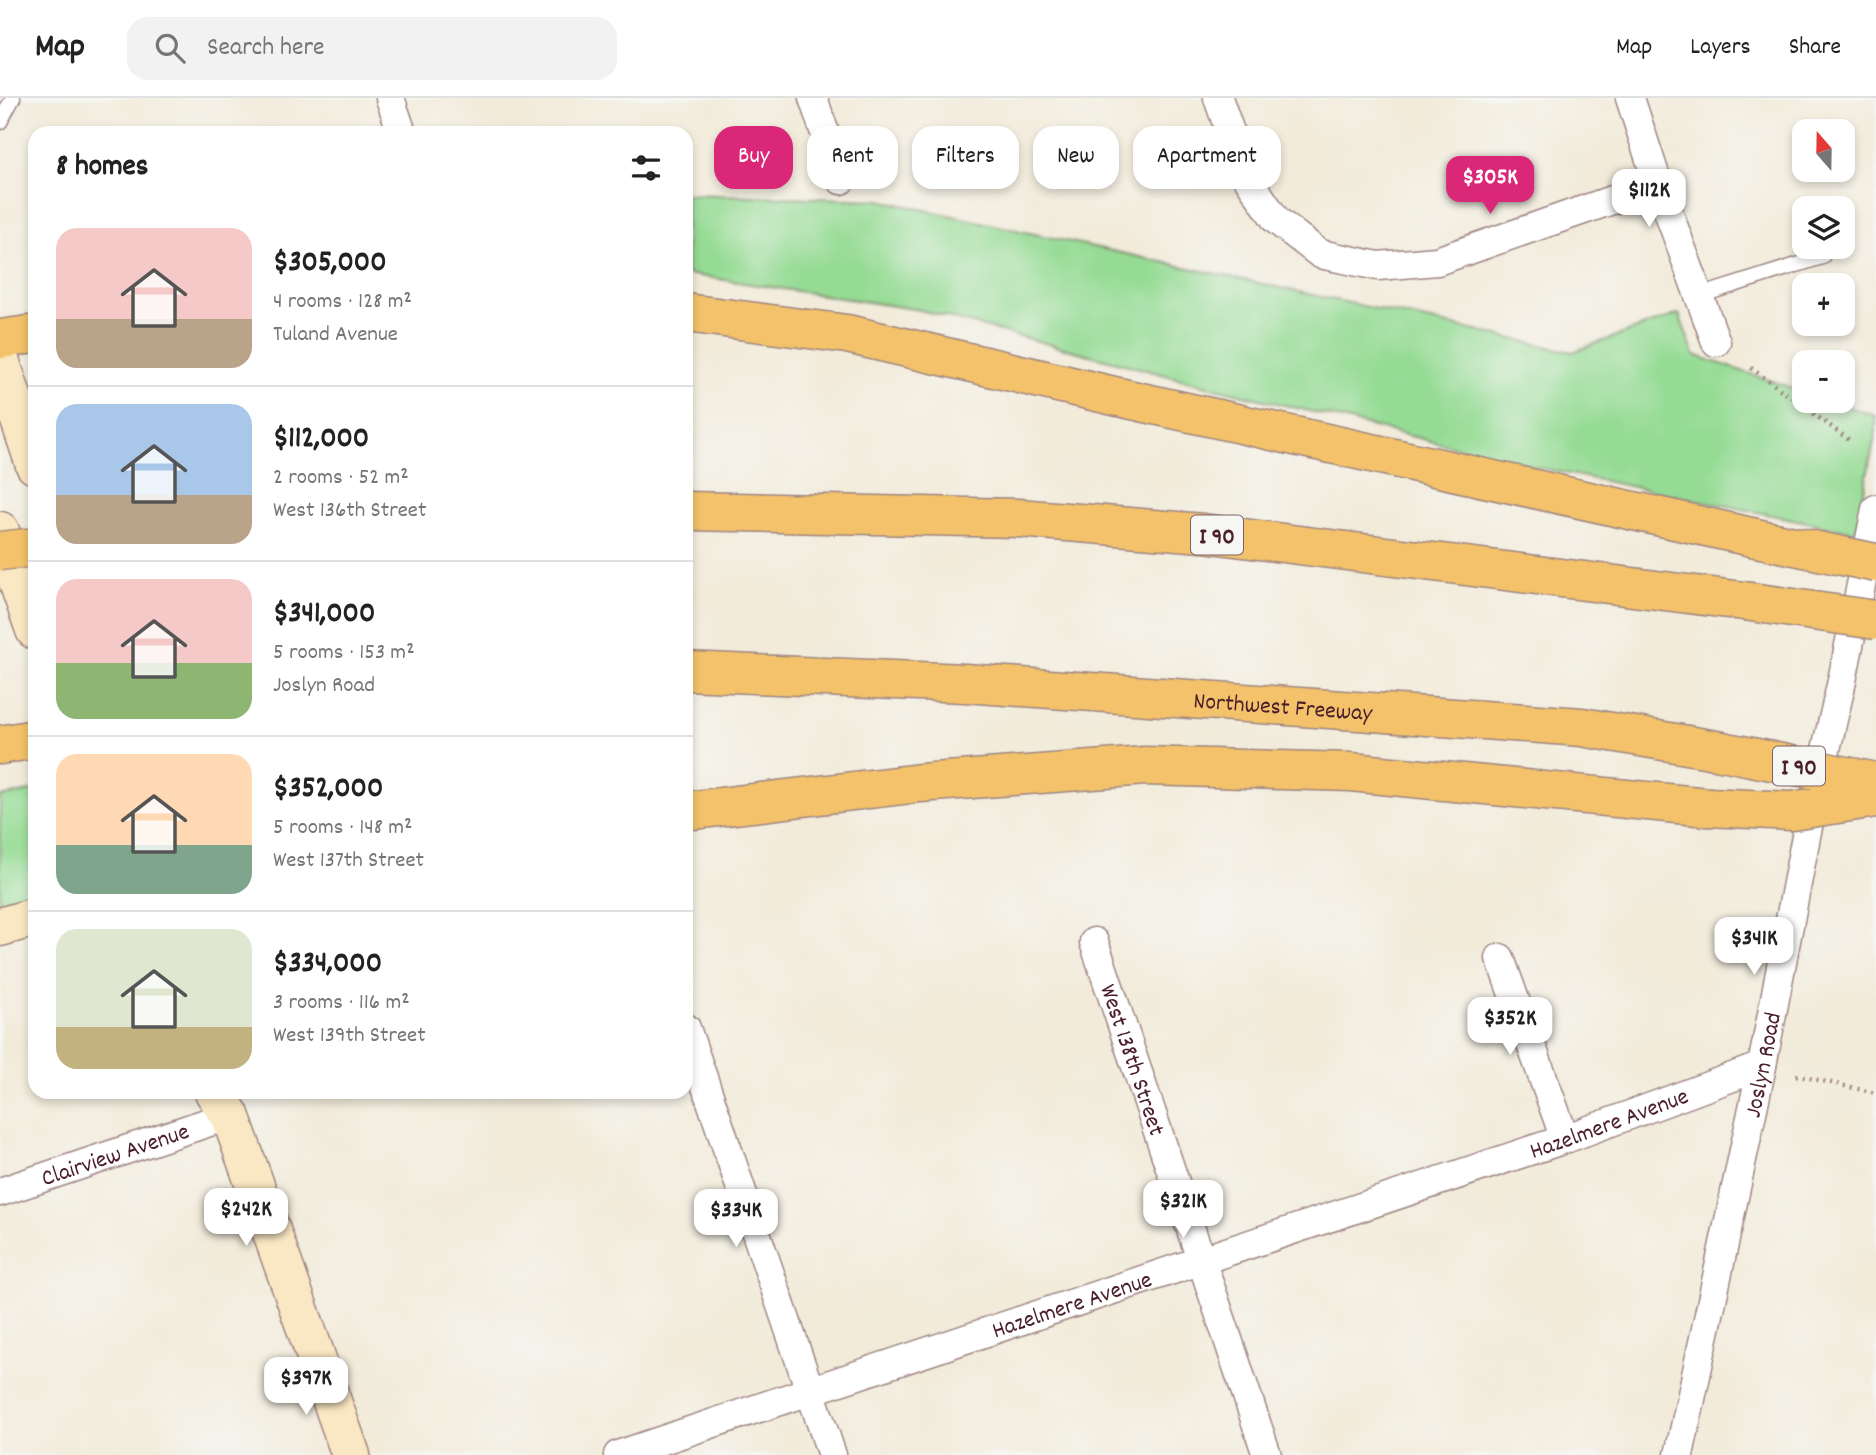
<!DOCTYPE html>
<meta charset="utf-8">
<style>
:root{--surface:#fff;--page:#f2f2f2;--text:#222;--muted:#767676;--line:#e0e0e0;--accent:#db2777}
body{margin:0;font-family:Dekko,sans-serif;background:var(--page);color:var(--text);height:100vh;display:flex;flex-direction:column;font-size:26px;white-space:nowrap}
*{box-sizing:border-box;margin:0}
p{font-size:23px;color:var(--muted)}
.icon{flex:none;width:38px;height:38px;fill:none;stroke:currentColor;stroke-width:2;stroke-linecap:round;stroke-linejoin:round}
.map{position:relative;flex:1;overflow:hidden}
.drawer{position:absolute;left:28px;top:28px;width:665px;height:973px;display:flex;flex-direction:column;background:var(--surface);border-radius:21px;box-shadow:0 4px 10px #0003}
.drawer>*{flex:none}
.hud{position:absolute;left:714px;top:28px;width:665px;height:63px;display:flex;gap:14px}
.needle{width:46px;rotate:340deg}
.buttons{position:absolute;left:1792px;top:21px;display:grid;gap:14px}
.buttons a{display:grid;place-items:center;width:63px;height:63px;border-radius:14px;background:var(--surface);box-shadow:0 4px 10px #0003;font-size:35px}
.price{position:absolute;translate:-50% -60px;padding:0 16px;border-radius:14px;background:#fff;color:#222;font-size:23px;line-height:46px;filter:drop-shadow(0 2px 4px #0008)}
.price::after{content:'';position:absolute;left:50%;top:42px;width:21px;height:16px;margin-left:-10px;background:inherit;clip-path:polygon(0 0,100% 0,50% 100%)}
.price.on{background:var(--accent);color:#fff}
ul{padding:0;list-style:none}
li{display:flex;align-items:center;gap:21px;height:175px;padding:0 28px}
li+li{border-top:2px solid var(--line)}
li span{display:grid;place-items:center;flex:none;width:196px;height:140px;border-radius:21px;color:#555}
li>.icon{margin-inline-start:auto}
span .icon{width:84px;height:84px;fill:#fffc;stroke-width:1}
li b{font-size:30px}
h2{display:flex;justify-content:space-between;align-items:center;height:84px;padding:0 28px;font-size:30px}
.tag{padding:0 24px;border-radius:21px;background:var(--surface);box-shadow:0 4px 10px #0003;font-size:24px;line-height:63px}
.tag.on{background:var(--accent);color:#fff}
header{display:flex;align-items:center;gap:42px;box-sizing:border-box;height:98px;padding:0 35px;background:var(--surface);border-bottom:2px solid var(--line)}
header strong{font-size:33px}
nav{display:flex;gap:38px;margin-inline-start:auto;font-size:24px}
.search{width:490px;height:63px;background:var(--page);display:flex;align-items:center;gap:18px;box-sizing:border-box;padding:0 24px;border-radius:21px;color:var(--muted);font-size:26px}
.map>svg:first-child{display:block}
.green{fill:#95db94;stroke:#707d60;stroke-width:2}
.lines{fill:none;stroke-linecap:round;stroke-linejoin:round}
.service-casing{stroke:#9e8582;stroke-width:17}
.minor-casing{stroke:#9e8582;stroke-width:31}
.secondary-casing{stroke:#9e8582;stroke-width:41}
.motorway-casing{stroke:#9e8582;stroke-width:41}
.path{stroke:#9e8582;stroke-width:4.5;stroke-dasharray:2 5;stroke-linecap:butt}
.service{stroke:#fff;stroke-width:14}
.minor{stroke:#fff;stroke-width:28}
.secondary{stroke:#fae7c3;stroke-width:38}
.motorway{stroke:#f3c26a;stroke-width:38}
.motorway-bridge-casing{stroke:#9e8582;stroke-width:41;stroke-linecap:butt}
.motorway-bridge{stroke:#f3c26a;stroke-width:38}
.labels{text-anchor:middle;stroke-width:7;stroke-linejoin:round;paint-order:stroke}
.shield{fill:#f6f6f2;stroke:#7e6067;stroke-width:2}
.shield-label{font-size:23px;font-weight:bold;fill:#4a1f2b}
.street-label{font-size:24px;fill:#4a1f2b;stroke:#f6f6f2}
</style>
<header>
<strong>Map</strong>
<div class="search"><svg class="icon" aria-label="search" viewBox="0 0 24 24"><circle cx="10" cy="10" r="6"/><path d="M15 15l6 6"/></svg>Search here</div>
<nav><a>Map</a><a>Layers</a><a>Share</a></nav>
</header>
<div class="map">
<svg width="1876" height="1357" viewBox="0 0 1876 1357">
<rect width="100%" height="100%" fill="#f6f6f2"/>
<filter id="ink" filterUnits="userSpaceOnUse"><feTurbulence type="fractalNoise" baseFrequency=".0143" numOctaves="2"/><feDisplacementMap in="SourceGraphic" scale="14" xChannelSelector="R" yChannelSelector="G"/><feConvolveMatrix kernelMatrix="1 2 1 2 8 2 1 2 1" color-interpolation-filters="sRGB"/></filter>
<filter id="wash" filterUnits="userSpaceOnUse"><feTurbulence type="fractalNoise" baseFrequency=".00686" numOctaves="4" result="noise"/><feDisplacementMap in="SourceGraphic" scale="28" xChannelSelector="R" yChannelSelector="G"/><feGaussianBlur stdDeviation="1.57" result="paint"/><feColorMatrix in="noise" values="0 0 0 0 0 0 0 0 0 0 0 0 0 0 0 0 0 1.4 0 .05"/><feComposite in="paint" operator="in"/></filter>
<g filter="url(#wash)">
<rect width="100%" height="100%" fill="#f2ebda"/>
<path class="green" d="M686,96L880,102L1572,254L1679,216L1694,257L1804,294V303H1830L1876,318V333L1856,434L1540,370L1207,288L920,212L686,176Z
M35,692V799L0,808V699Z"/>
</g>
<g filter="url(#ink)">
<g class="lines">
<g class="service-casing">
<path id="service" d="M0,24L13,0
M1699,198L1822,159"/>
</g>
<g class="minor-casing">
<g id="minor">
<path d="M390,0L402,35"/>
<path d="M813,0L841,82"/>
<path d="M1218,0L1245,76L1276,122L1320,156L1378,168L1437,163L1658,86"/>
<path d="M1630,0L1658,86L1716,244"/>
<path id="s1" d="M1094,844L1267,1357"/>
<path d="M1500,860L1565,1041"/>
<path d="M686,930L832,1357"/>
<path id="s2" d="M0,1094L230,1017"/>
<path id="s3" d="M618,1357L1565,1041L1762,968"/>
<path id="s4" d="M1679,1357L1762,968L1807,733L1842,583L1876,411"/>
</g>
</g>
<g class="secondary-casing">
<path id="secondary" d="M0,262L35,367
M0,433L35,532
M0,829L35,819
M214,994L230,1017L351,1357"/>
</g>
<g class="motorway-casing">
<g id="motorway">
<path d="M686,215L847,236L1114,298L1756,440"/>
<path d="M0,241L35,236"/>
<path d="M686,413L1018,420L1203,435L1744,503"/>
<path id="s5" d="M686,573L965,585L1582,629L1722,653"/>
<path d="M0,647L35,641"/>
<path d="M686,713L920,685L1145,668L1351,674L1708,709"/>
</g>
</g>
<path class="path" d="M1751,270L1852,344
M1796,977L1876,995"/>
<use href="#service" class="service"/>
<use href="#minor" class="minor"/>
<use href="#secondary" class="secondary"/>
<use href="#motorway" class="motorway"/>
<g class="motorway-bridge-casing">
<path id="motorway-bridge" d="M1756,440L1876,465
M0,453L35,449
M1744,503L1876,522
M1722,653L1876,684
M1708,709L1792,713L1876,700"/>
</g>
<use href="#motorway-bridge" class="motorway-bridge"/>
</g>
</g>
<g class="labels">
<g class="shield">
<rect x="1191" y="417.5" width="52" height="39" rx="5"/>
<rect x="1773" y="648.5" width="52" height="39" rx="5"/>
</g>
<g class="shield-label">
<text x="1217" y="445">I 90</text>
<text x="1799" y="676">I 90</text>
</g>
<g class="street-label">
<text dy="8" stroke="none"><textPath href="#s5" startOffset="598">Northwest Freeway</textPath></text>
<text dy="8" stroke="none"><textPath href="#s1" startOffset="124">West 138th Street</textPath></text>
<text dy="8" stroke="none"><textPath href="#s4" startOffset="399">Joslyn Road</textPath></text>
<text dy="8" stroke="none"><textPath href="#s3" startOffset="1045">Hazelmere Avenue</textPath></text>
<text dy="8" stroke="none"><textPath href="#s2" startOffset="121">Clairview Avenue</textPath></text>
<text dy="8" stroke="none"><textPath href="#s3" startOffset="478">Hazelmere Avenue</textPath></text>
</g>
</g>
</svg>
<div class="buttons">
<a><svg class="needle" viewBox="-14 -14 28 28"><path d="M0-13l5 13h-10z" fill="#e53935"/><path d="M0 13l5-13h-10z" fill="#767676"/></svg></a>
<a><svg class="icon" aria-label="layers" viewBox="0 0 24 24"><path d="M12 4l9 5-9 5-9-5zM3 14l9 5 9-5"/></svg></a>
<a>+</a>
<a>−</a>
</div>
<b class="price on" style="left:1490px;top:118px">$305K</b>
<b class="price" style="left:1649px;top:131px">$112K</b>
<b class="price" style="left:1754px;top:879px">$341K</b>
<b class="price" style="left:1510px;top:959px">$352K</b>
<b class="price" style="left:1183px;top:1142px">$321K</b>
<b class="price" style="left:246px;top:1150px">$242K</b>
<b class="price" style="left:736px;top:1151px">$334K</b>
<b class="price" style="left:306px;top:1319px">$397K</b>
<div class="hud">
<a class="tag on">Buy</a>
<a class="tag">Rent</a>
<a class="tag">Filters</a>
<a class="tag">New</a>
<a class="tag">Apartment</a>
</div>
<section class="drawer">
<h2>8 homes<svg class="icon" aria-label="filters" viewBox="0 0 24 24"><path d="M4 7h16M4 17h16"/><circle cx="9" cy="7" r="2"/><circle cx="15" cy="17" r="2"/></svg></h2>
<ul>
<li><span style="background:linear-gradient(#f6c9c9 65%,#b9a48a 0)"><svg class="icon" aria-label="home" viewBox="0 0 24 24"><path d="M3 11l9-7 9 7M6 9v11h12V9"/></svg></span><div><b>$305,000</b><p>4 rooms · 128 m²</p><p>Tuland Avenue</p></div></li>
<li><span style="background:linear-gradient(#a9c7e8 65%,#b9a48a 0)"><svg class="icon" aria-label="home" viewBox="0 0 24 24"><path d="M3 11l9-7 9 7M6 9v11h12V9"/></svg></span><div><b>$112,000</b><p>2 rooms · 52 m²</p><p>West 136th Street</p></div></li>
<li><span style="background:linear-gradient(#f6c9c9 60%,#8fb573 0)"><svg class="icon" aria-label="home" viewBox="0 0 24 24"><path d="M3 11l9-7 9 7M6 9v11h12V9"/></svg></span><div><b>$341,000</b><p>5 rooms · 153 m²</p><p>Joslyn Road</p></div></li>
<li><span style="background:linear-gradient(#ffd9b3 65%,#7fa58c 0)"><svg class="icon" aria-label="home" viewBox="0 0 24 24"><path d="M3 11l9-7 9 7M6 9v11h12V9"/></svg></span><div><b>$352,000</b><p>5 rooms · 148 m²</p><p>West 137th Street</p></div></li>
<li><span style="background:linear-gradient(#dfe7d0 70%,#c2b280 0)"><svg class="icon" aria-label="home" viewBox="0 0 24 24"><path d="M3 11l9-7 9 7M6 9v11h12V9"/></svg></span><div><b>$334,000</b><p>3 rooms · 116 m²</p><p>West 139th Street</p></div></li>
</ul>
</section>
</div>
